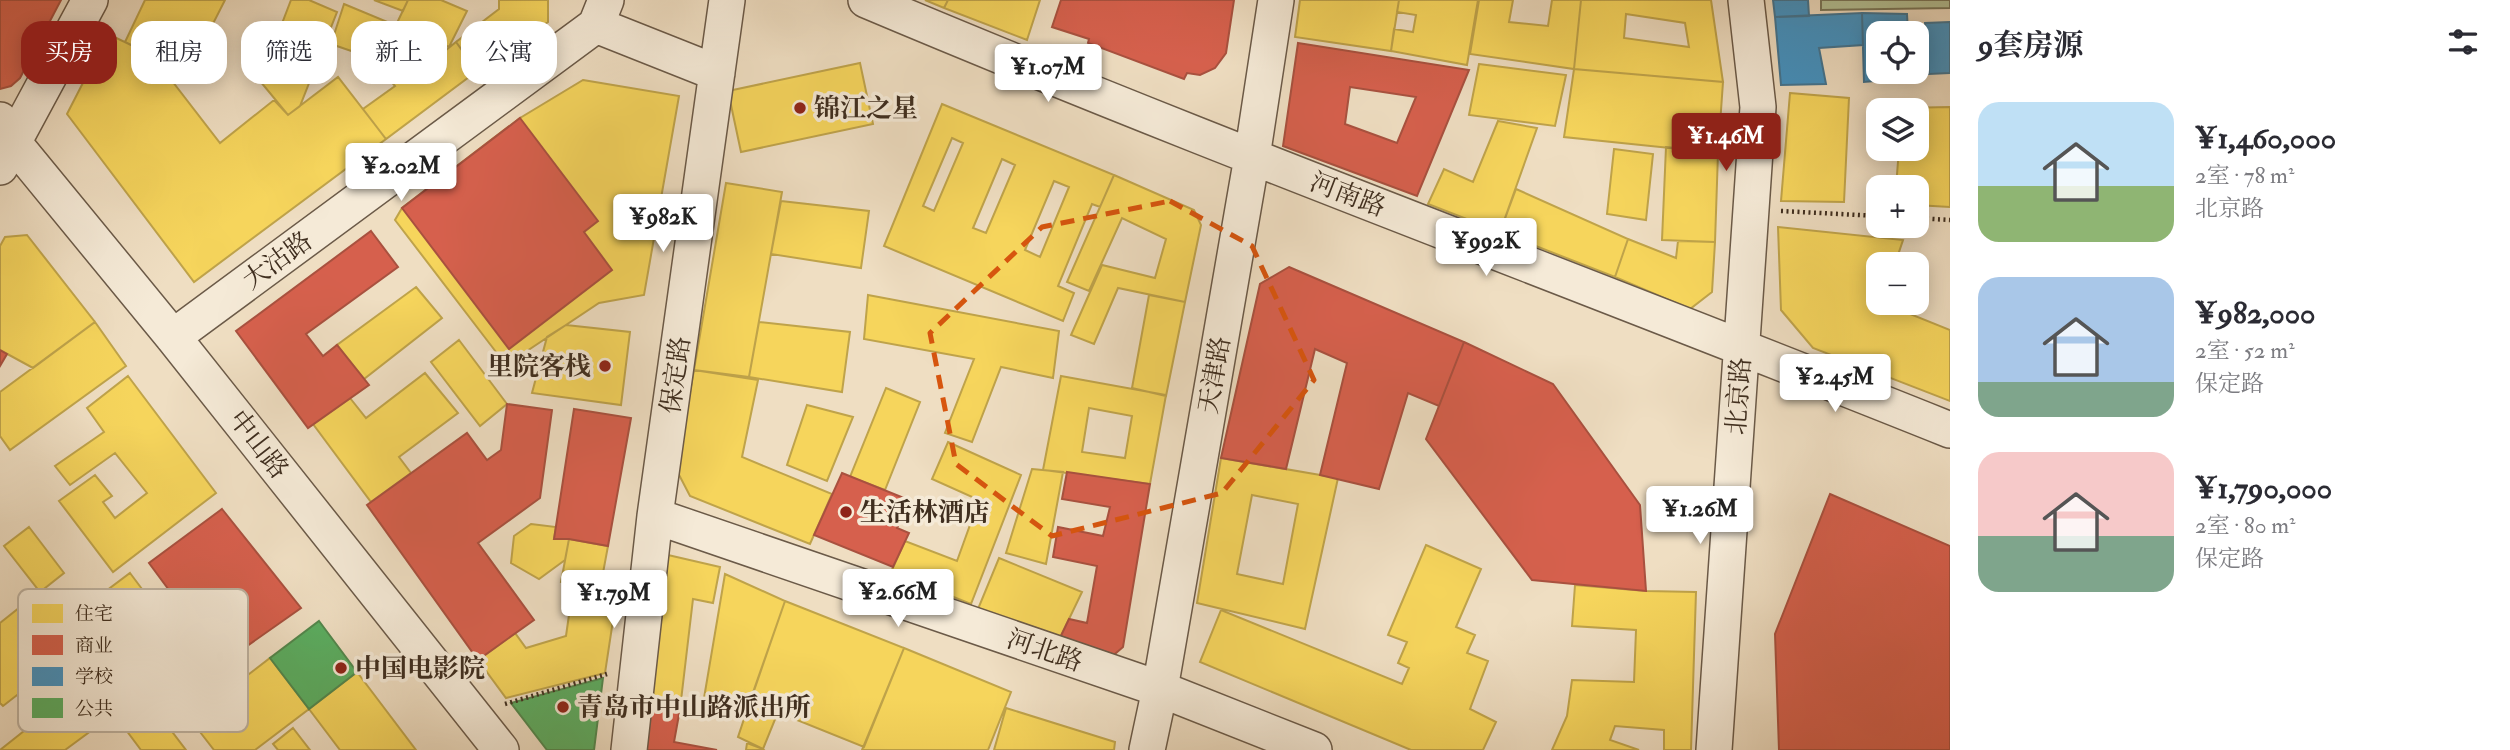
<!DOCTYPE html>
<html lang="zh">
<meta charset="utf-8">
<style>
:root{--surface:#fff;--page:#f2f2f3;--text:#2b2b33;--muted:#7c7c81;--accent:#8f2418}
body{margin:0;font-family:"IM FELL Double Pica","Noto Serif SC",serif;background:var(--page);color:var(--text);height:100vh;display:flex;flex-direction:column;font-size:26px;white-space:nowrap}
*{box-sizing:border-box;margin:0}
p{font-size:23px;color:var(--muted)}
.icon{flex:none;width:38px;height:38px;fill:none;stroke:currentColor;stroke-width:2;stroke-linecap:round;stroke-linejoin:round}
.map{position:relative;flex:1;overflow:hidden}
.details{display:flex;flex-direction:column;background:var(--surface);width:560px}
.details>*{flex:none}
.banner{position:absolute;left:21px;top:21px;width:665px;height:63px;display:flex;gap:14px}
.tools{position:absolute;left:1866px;top:21px;display:grid;gap:14px}
.tools a{display:grid;place-items:center;width:63px;height:63px;border-radius:14px;background:var(--surface);box-shadow:0 4px 18px #0003;font-size:35px}
.price{position:absolute;translate:-50% -60px;padding:0 16px;border-radius:7px;background:#fff;color:#222;font-size:23px;line-height:46px;filter:drop-shadow(0 2px 4px #0008)}
.price::after{content:'';position:absolute;left:50%;top:42px;width:21px;height:16px;margin-left:-10px;background:inherit;clip-path:polygon(0 0,100% 0,50% 100%)}
.price.selected{background:var(--accent);color:#fff}
ul{padding:0;list-style:none}
li{display:flex;align-items:center;gap:21px;height:175px;padding:0 28px}
li span{display:grid;place-items:center;flex:none;width:196px;height:140px;border-radius:21px;color:#555}
li>.icon{margin-inline-start:auto}
span .icon{width:84px;height:84px;fill:#fffc;stroke-width:1}
li b{font-size:30px}
h2{display:flex;justify-content:space-between;align-items:center;height:84px;padding:0 28px;font-size:30px}
.chip{padding:0 24px;border-radius:21px;background:var(--surface);box-shadow:0 4px 18px #0003;font-size:24px;line-height:63px}
.chip.selected{background:var(--accent);color:#fff}
main{display:flex;flex:1;min-height:0}
.map>svg:first-child{display:block}
.green{fill:#b4c297;stroke:#7a785b;stroke-width:2}
.homes{fill:#f6d55c;stroke:#bfa34a;stroke-width:2;fill-rule:evenodd}
.shops{fill:#d6604d;stroke:#a9513f;stroke-width:2;fill-rule:evenodd}
.schools{fill:#4393c3;stroke:#427592;stroke-width:2}
.public{fill:#5aae61;stroke:#52884d;stroke-width:2}
.lines{fill:none;stroke-linecap:round;stroke-linejoin:round}
.minor-casing{stroke:#6b5a48;stroke-width:38}
.path{stroke:#3f2e1f;stroke-width:4.5;stroke-dasharray:2 3.5;stroke-linecap:butt}
.minor{stroke:#f5ead7;stroke-width:35}
.marked{fill:none;stroke:#d7550e;stroke-width:5;stroke-dasharray:14 9;stroke-linejoin:round}
.poi-dot{fill:#8f2418;stroke:#f5ead7;stroke-width:2.5}
.labels{text-anchor:middle;stroke-width:7;stroke-linejoin:round;paint-order:stroke}
.poi-label{font-size:26px;font-weight:bold;fill:#3f2e1f;stroke:#f5ead7;text-anchor:start}
.street-label{font-size:26px;fill:#3f2e1f;stroke:#f5ead7}
.key{fill:#f5ead7;stroke:#beb2a0;stroke-width:2}
.key-label{font-size:19px;fill:#3f2e1f}
</style>
<main>
<div class="map">
<svg width="1950" height="750" viewBox="0 0 1950 750">
<rect width="100%" height="100%" fill="#efdec2"/>
<filter id="stains"><feTurbulence type="fractalNoise" baseFrequency=".00286" numOctaves="4"/><feColorMatrix values="0 0 0 0 .2 0 0 0 0 .09 0 0 0 0 .02 0 0 0 .5 -.17"/></filter>
<radialGradient id="worn" r=".72"><stop offset=".6" stop-color="#630" stop-opacity="0"/><stop offset="1" stop-color="#630" stop-opacity=".3"/></radialGradient>
<path class="green" d="M1821,0H1950V8L1821,10Z"/>
<path class="homes" d="M145,0H225L188,73L125,42Z
M291,0H309L337,12L300,106L288,115L260,81Z
M374,0H408L403,11Z
M408,0H441L467,11L449,47L396,25Z
M499,0H548V22L477,71L456,42L499,9Z
M925,0H948L944,8Z
M948,0H1040L1027,40L944,8Z
M1300,0H1399L1391,51L1295,37Z
M1399,0H1478L1467,65L1391,51L1394,29L1413,32L1416,15L1397,12Z
M1479,0H1513L1509,22L1548,26L1552,0H1581L1574,69L1470,54Z
M1581,0H1711L1723,82L1574,69ZM1626,14L1685,23L1689,47L1624,38Z
M344,4L402,28L430,63L456,42L477,71L386,139L363,109L395,86L372,58L331,44Z
M108,34L152,55L220,143L274,100L288,115L338,77L386,139L194,282L67,114Z
M860,63L873,124L741,152L728,91Z
M1479,64L1566,75L1555,126L1469,115Z
M1574,69L1723,82L1718,153L1564,137Z
M583,80L679,96L644,295L599,303L506,365L395,220L402,208L520,118Z
M1790,93L1849,98L1844,202L1781,201Z
M942,104L1114,175L1100,207L1092,204L1058,286L1074,293L1063,321L884,246ZM952,138L963,143L934,211L923,206ZM1002,159L1015,165L986,233L973,228ZM1054,181L1069,187L1040,257L1025,250Z
M1950,107V207L1916,205V187H1896L1899,149H1916V110H1902V108Z
M1498,121L1537,128L1500,232L1428,204L1444,169L1473,182Z
M1666,147L1718,153L1715,242L1662,240Z
M1614,149L1653,154L1646,220L1607,214Z
M1114,175L1194,210L1201,225L1185,302L1118,288L1094,344L1071,335L1102,265L1155,278L1166,239L1122,218L1089,291L1067,282Z
M726,183L782,192L749,377L694,370Z
M1516,189L1628,239L1615,277L1500,232Z
M781,201L869,211L861,268L771,254Z
M1778,227L1903,240L1895,264H1878V303H1883L1950,330V401L1813,348L1781,310Z
M27,235L95,322L33,368L0,350V246L5,237Z
M1628,239L1676,258L1678,241L1715,242L1712,292L1690,309L1615,277Z
M416,287L442,318L364,379L337,345Z
M868,295L1059,331L1053,378L1001,367L972,442L945,433L974,359L864,339Z
M1149,295L1185,302L1166,396L1132,388Z
M95,322L126,366L10,450L0,436V392Z
M759,322L850,332L842,392L749,377Z
M566,325L630,332L621,405L532,393L547,337Z
M459,340L507,404L480,426L431,362Z
M694,370L758,380L742,457L832,494L810,544L690,496L676,469Z
M425,373L458,413L399,457L411,473L371,502L313,424L350,398L366,418Z
M128,376L216,493L113,572L59,501L95,475L112,496L103,502L115,518L147,493L115,453L70,485L55,466L104,432L87,408Z
M1061,376L1166,395L1150,484L1043,470ZM1089,408L1132,416L1125,458L1082,452Z
M886,388L920,402L885,490L850,477Z
M807,405L853,417L827,481L787,465Z
M948,442L1021,475L971,604L891,572L905,541L957,561L979,500L932,479Z
M1221,458L1338,478L1305,629L1197,603ZM1252,495L1298,504L1283,584L1237,574Z
M1032,469L1063,472L1046,564L1006,553Z
M1843,513L1950,562V712L1786,636Z
M531,524L556,527L554,539H569L565,560L539,579L511,563L514,536Z
M29,527L64,573L40,592L4,546Z
M569,539L608,546L600,589L561,582Z
M1426,545L1481,569L1456,627L1475,635L1467,653L1488,661L1470,709L1496,722L1483,750H1411L1200,662L1221,610L1402,684L1409,668L1398,663L1407,642L1388,635Z
M668,555L720,567L713,603L693,599L680,709L647,703Z
M999,558L1082,592L1058,642L978,609Z
M130,573L208,677L184,694L131,622L118,632L94,600Z
M725,574L785,601L748,708L704,698Z
M1575,585L1646,591L1696,592L1691,750H1664V730L1615,726L1610,740L1639,750H1552L1567,716L1572,680L1634,682L1636,630L1572,626Z
M573,587L617,594L605,673L506,698L478,660L515,633L526,648L566,636Z
M29,600L71,653L3,706L0,703V623Z
M785,601L904,648L864,747L750,701Z
M904,648L1011,692L988,750H862Z
M116,658L186,750H141L114,714L65,750H0Z
M270,658L309,709L255,750H214L190,719Z
M357,672L416,750H340L309,709Z
M750,701L778,712L763,749L738,737Z
M1006,708L1115,742L1114,750H994Z
M293,728L310,750H278L273,744Z
M747,743L763,749L764,750H746Z"/>
<path class="shops" d="M0,0H61L20,78L11,86L0,89Z
M1061,0H1234L1226,53L1215,68L1200,75L1187,73L1184,79L1088,43L1089,39L1052,27Z
M1298,43L1469,70L1417,196L1283,146ZM1350,87L1416,97L1397,143L1345,124Z
M520,118L598,221L584,232L612,270L509,349L402,208Z
M371,231L398,267L306,334L323,356L337,345L369,385L308,428L236,331Z
M1289,267L1464,342L1439,406L1408,393L1379,489L1320,475L1347,363L1315,349L1286,469L1221,458L1260,284Z
M1464,342L1553,384L1640,505L1646,591L1532,580L1426,439Z
M0,350L7,354L0,366Z
M507,404L552,410L540,498L478,543L534,620L478,660L367,505L467,433L487,460L501,450Z
M574,409L631,418L608,546L569,539H554Z
M1067,472L1150,484L1123,647L1109,659L1058,642L1069,619L1087,623L1097,566L1053,557L1058,527L1103,536L1110,507L1062,499Z
M842,473L909,500L897,528L909,533L893,567L814,535Z
M1830,494L1950,546V750H1779L1775,634Z
M222,509L301,608L223,663L149,563Z
M647,703L680,709L674,742L717,750H641Z"/>
<path class="schools" d="M1773,0H1808L1809,16L1775,17Z
M1862,13L1907,14L1908,33H1878V72H1910L1911,78L1864,82Z
M1862,13L1863,45L1819,48L1826,84L1781,85L1775,17Z
M1950,22V73L1929,74L1925,23Z"/>
<path class="public" d="M319,621L357,672L309,709L270,658Z
M603,678L594,750H547L511,703Z"/>
<g class="lines">
<g class="minor-casing">
<path id="minor" d="M866,0C1224,151 1589,285 1950,430
M596,25L717,73
M0,120L13,142L173,337L501,750
M0,167L90,0
M173,337L596,25L606,0
M655,516L1160,689L1314,750
M629,750L655,516L727,0
M1147,750L1160,689L1252,157L1276,0
M1714,750L1758,107L1746,0"/>
</g>
<path class="path" d="M1781,211L1878,216
M1916,218L1950,220
M505,704L607,674"/>
<use href="#minor" class="minor"/>
</g>
<path class="marked" d="M1170,201L1252,246L1314,380L1222,493L1052,536L956,464L930,333L1042,227Z"/>
<g class="poi-dot">
<circle cx="800" cy="108" r="7"/>
<circle cx="605" cy="366" r="7"/>
<circle cx="846" cy="512" r="7"/>
<circle cx="341" cy="668" r="7"/>
<circle cx="563" cy="707" r="7"/>
</g>
<g class="labels">
<g class="poi-label">
<text x="814" y="117">锦江之星</text>
<text x="591" y="375" text-anchor="end">里院客栈</text>
<text x="860" y="521">生活林酒店</text>
<text x="355" y="677">中国电影院</text>
<text x="577" y="716">青岛市中山路派出所</text>
</g>
<g class="street-label">
<text transform="translate(1348 194) rotate(21)" y="9">河南路</text>
<text transform="translate(277 260) rotate(-36)" y="9">大沽路</text>
<text transform="translate(675 375) rotate(-82)" y="9">保定路</text>
<text transform="translate(1214 375) rotate(-80)" y="9">天津路</text>
<text transform="translate(1738 396) rotate(-86)" y="9">北京路</text>
<text transform="translate(259 444) rotate(52)" y="9">中山路</text>
<text transform="translate(1045 650) rotate(19)" y="9">河北路</text>
</g>
</g>
<rect x="18" y="589" width="230" height="143" rx="10" class="key"/>
<rect x="32" y="604" width="31" height="19" fill="#f6d55c"/>
<rect x="32" y="635" width="31" height="20" fill="#d6604d"/>
<rect x="32" y="667" width="31" height="19" fill="#4393c3"/>
<rect x="32" y="698" width="31" height="20" fill="#5aae61"/>
<g class="key-label">
<text x="75" y="620">住宅</text>
<text x="75" y="652">商业</text>
<text x="75" y="683">学校</text>
<text x="75" y="715">公共</text>
</g>
<rect width="100%" height="100%" filter="url(#stains)"/>
<rect width="100%" height="100%" fill="url(#worn)"/>
</svg>
<div class="tools">
<a><svg class="icon" aria-label="locate" viewBox="0 0 24 24"><circle cx="12" cy="12" r="6"/><path d="M12 2v4M12 18v4M2 12h4M18 12h4"/></svg></a>
<a><svg class="icon" aria-label="layers" viewBox="0 0 24 24"><path d="M12 4l9 5-9 5-9-5zM3 14l9 5 9-5"/></svg></a>
<a>+</a>
<a>−</a>
</div>
<b class="price" style="left:1048px;top:104px">¥1.07M</b>
<b class="price selected" style="left:1726px;top:173px">¥1.46M</b>
<b class="price" style="left:401px;top:203px">¥2.02M</b>
<b class="price" style="left:663px;top:254px">¥982K</b>
<b class="price" style="left:1486px;top:278px">¥992K</b>
<b class="price" style="left:1835px;top:414px">¥2.45M</b>
<b class="price" style="left:1700px;top:546px">¥1.26M</b>
<b class="price" style="left:898px;top:629px">¥2.66M</b>
<b class="price" style="left:614px;top:630px">¥1.79M</b>
<div class="banner">
<a class="chip selected">买房</a>
<a class="chip">租房</a>
<a class="chip">筛选</a>
<a class="chip">新上</a>
<a class="chip">公寓</a>
</div>
</div>
<section class="details">
<h2>9套房源<svg class="icon" aria-label="filters" viewBox="0 0 24 24"><path d="M4 7h16M4 17h16"/><circle cx="9" cy="7" r="2"/><circle cx="15" cy="17" r="2"/></svg></h2>
<ul>
<li><span style="background:linear-gradient(#bfe0f5 60%,#8fb573 0)"><svg class="icon" aria-label="home" viewBox="0 0 24 24"><path d="M3 11l9-7 9 7M6 9v11h12V9"/></svg></span><div><b>¥1,460,000</b><p>2室 · 78 m²</p><p>北京路</p></div></li>
<li><span style="background:linear-gradient(#a9c7e8 75%,#7fa58c 0)"><svg class="icon" aria-label="home" viewBox="0 0 24 24"><path d="M3 11l9-7 9 7M6 9v11h12V9"/></svg></span><div><b>¥982,000</b><p>2室 · 52 m²</p><p>保定路</p></div></li>
<li><span style="background:linear-gradient(#f6c9c9 60%,#7fa58c 0)"><svg class="icon" aria-label="home" viewBox="0 0 24 24"><path d="M3 11l9-7 9 7M6 9v11h12V9"/></svg></span><div><b>¥1,790,000</b><p>2室 · 80 m²</p><p>保定路</p></div></li>
</ul>
</section>
</main>
